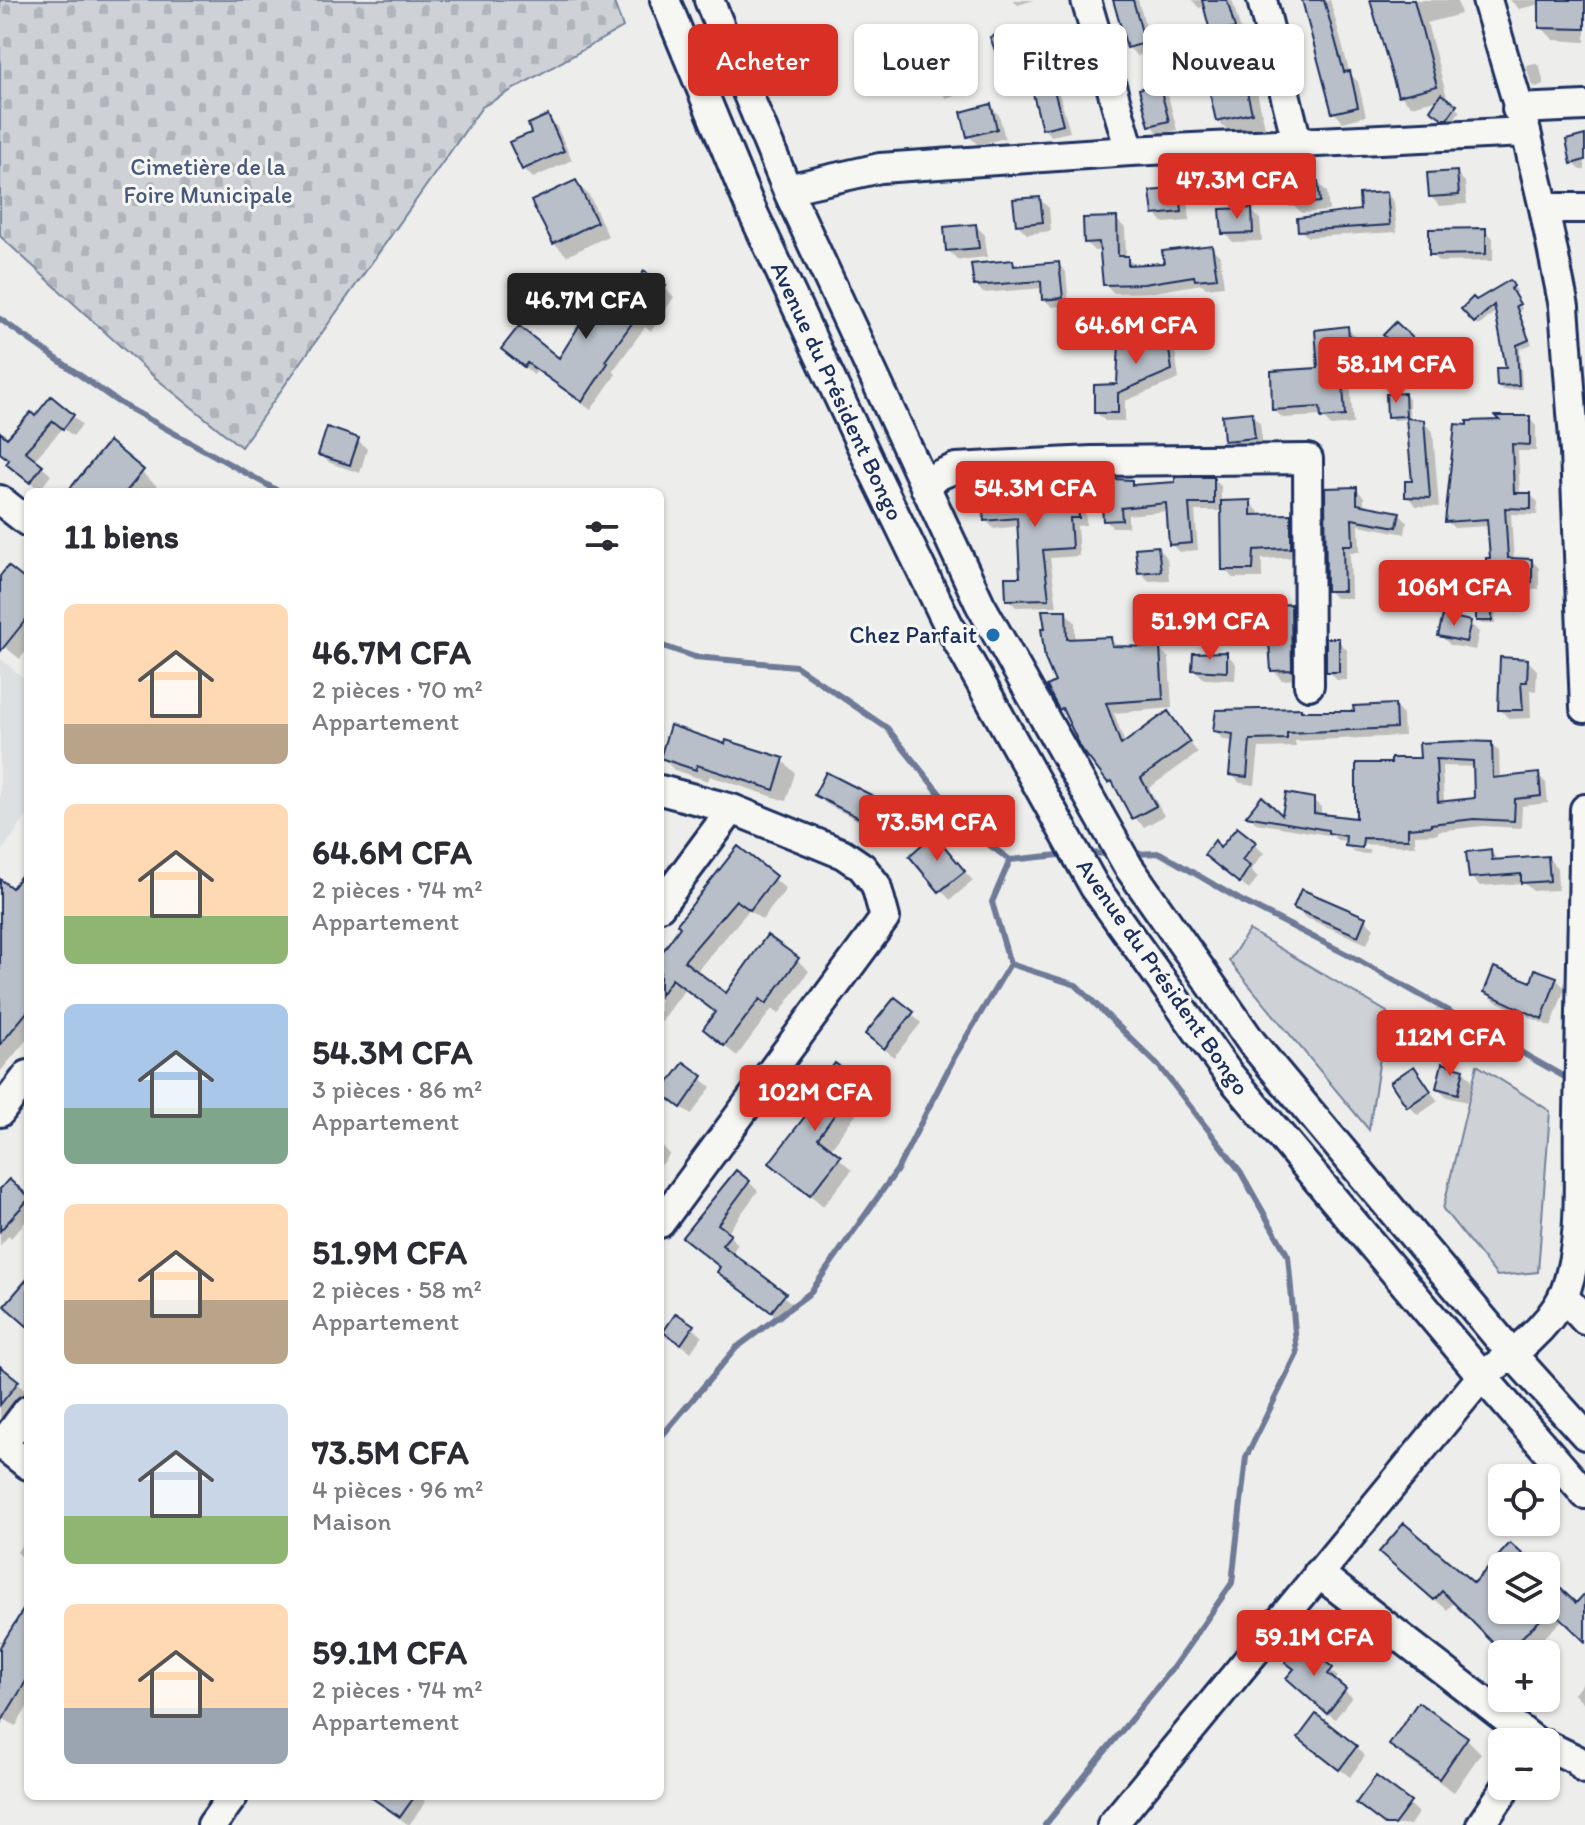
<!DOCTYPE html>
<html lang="fr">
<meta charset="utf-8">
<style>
:root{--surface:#fff;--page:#f2f2f3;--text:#2b2b33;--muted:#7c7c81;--accent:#d93025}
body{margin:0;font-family:Itim,sans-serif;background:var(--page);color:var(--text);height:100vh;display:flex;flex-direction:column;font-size:30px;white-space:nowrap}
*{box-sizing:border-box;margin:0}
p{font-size:26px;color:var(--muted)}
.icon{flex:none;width:44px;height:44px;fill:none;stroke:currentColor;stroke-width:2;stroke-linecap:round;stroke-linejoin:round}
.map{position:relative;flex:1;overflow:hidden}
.drawer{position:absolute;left:24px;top:488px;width:640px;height:1312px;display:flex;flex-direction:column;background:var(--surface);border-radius:12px;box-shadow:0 2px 6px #0004}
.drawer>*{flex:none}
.hud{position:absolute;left:688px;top:24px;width:760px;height:72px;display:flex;gap:16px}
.controls{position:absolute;left:1488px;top:1464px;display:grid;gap:16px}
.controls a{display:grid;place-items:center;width:72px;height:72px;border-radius:12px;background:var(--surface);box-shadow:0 2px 6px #0004;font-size:40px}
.price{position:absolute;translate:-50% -68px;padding:0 18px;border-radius:8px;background:var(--accent);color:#fff;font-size:26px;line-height:52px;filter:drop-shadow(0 2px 4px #0008)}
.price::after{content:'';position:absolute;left:50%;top:48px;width:24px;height:18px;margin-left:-12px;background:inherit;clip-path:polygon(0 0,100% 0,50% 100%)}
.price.selected{background:#222;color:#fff}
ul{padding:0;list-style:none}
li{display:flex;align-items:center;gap:24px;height:200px;padding:0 40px}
li span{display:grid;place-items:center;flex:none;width:224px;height:160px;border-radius:12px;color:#555}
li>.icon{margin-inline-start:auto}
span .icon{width:96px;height:96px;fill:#fffc;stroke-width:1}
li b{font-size:34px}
h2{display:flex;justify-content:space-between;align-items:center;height:96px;padding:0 40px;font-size:34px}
.tag{padding:0 28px;border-radius:12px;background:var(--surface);box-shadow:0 2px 6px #0004;font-size:28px;line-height:72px}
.tag.selected{background:var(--accent);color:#fff}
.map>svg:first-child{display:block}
.built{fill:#dde0e1}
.green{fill:#ced2d7;stroke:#74809a;stroke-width:2}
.cemetery{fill:url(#cemetery-stones);stroke:#74809a;stroke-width:2}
.shadow{fill:#0003;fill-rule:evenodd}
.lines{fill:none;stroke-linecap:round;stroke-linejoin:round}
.stream{stroke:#6e7a96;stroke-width:6}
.building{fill:#b9bfc8;stroke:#1b2f5e;stroke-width:2;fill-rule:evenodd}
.minor-casing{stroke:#1b2f5e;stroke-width:34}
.minor{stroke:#f6f6f2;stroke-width:28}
.poi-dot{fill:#1f6fb2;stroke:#f6f6f2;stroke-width:3}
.labels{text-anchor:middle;stroke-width:6;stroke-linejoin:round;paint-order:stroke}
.park-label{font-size:24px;fill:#48587c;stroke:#f6f6f2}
.street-label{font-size:24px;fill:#1b2f5e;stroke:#f6f6f2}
.poi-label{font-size:24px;fill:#1b2f5e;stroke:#f6f6f2;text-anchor:end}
</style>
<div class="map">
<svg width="1585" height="1825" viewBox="0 0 1585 1825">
<defs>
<pattern id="cemetery-stones" width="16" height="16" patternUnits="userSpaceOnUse" patternTransform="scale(2)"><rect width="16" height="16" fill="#ced2d7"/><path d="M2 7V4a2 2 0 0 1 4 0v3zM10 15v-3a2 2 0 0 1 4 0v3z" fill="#b0b5bb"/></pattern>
</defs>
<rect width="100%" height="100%" fill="#edeeec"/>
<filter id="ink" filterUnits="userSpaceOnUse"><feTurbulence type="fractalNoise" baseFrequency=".0125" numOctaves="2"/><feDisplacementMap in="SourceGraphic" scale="16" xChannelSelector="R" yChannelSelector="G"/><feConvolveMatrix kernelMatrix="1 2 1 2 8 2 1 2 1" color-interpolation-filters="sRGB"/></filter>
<g filter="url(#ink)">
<path class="built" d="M0,658L28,682V815L0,853Z"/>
<path class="green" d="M1249,930L1387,1012L1369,1130L1229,961Z
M1477,1065L1550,1111L1538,1272L1497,1276L1443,1209Z"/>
<path class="cemetery" d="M0,0H613L623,27L482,107L241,447L152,375L0,236Z"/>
<path class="shadow" d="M1013,0H1034L1018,5Z
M1116,0H1138L1153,51L1137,56L1128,47Z
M1192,0H1232L1243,37L1222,43L1213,34L1206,6L1199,8Z
M1304,0H1330L1350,74L1358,82L1366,116L1343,122L1334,112Z
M1372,0H1457L1461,14L1427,23L1447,97L1443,98L1460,111L1452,122L1436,113L1440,99L1411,106L1400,95Z
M1510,0H1585V42L1554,40L1541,27V4L1519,9Z
M1016,31L1023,38L1026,47L1053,40L1060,48L1067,76L1055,79L1070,132L1051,136L1043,128L1032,82L1016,88L1008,81Z
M947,55L956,64L965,92L946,98L937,88Z
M1238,61L1253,75L1265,127L1232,134L1217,120Z
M1535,63L1540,67L1544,85L1535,87L1531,83L1526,65Z
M1159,86L1168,95L1177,130L1160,134L1151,125Z
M990,106L999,115L1005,138L978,145L969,136Z
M548,117L557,127L572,160L533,178L524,169L534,134Z
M1585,137V170H1581L1573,163Z
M1456,173L1465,182L1467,204L1440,206L1431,197Z
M575,182L589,195L608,236L567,256L554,243Z
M1318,183L1327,192L1329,211L1302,213L1292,204Z
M1179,190L1188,199L1190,221L1164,223L1155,214Z
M1387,194L1394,202L1397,232L1308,237L1300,230L1362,211Z
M1039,199L1049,208L1051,231L1027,234L1018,225Z
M1251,210L1260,219L1262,241L1233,242L1224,233Z
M1116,219L1125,228L1126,257L1135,266L1166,264L1211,247L1220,256L1224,286L1206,288L1202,284L1154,292L1114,293L1105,284L1102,250L1094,251L1086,242Z
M976,226L985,235L987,257L958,260L948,250Z
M1485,230L1493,238V261L1439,262L1431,254Z
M1013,262L1018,268L1058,264L1066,272L1069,305L1052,307L1044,299L1043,288L983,293L976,285Z
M1510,283L1517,291L1514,294L1522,309L1519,311L1532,344L1520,349L1522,389L1503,390L1498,385L1509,370L1497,310L1479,326L1463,309Z
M665,288L674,297L651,331L645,327L613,371L616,374L591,410L537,370L534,375L512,358L559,361L615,320Z
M1163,320L1172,329L1179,379L1125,401V421H1105L1096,412L1119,386L1136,344L1151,337Z
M1396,325L1422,351L1412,361L1386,335Z
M1348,329L1357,338L1360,378L1350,379L1353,424L1331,426L1322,416L1283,418L1274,410L1321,370Z
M1405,395L1409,399V420L1423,422L1433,432L1439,507L1416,506L1407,496L1414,483L1408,419L1394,420L1389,416Z
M1251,414L1260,423L1263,447L1236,450L1226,440Z
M73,416L82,425L73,436L63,428L34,460L51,475L40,490L17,473L8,464L10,461L0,452V448L36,419Z
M1529,418L1536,426V451H1518L1520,495H1530L1538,502L1537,515L1511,514L1514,561H1532L1539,568V589L1495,587L1487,580L1492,560L1490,526L1454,528L1447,521L1469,428Z
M358,440L367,449L360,473L330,463L320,454Z
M109,444L157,486L152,492H80Z
M1213,479L1221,486V503L1250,502L1259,512V517L1289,516L1298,526L1300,557L1262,559V578H1233L1224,569V511H1195L1198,550L1179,552L1171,544L1168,511L1128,515V527H1112L1105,520L1131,482L1137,487Z
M1030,483L1034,487L1076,485L1085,494L1086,525L1077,526L1079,556L1050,558L1057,606L1016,607L1008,599L1022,579L1019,526L994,529L986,520L1000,502Z
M1356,489L1364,497V507L1399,514L1407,522L1405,534L1359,525L1360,552H1350L1351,598H1335L1328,590Z
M1157,548L1167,558L1169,580L1149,581L1140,572Z
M0,579L28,585V649L20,659L0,643Z
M1492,599L1496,603L1495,624H1482L1478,620Z
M1243,603L1248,609L1290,606L1299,615L1300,679L1282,680L1273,670L1272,651L1264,644H1233L1224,635Z
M1065,612L1075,622V641L1110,639L1119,648L1159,649L1169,658L1172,708L1114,713L1125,744L1168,714L1198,753L1149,788L1164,816L1144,827L1134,817L1121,793L1110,782L1061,708L1057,683Z
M1470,623L1479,632L1475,650L1450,645L1440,635Z
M1338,640L1347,650V680H1337L1328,671Z
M1227,654L1236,664L1235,680L1204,679L1195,670Z
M1528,661L1537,670L1536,691L1530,690L1531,718L1509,719L1500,709Z
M1394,706L1403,715L1404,736L1295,741L1296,747L1259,748L1255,785L1240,783L1231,774L1234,741L1224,740L1215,731L1301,710L1304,713H1356Z
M1491,744L1499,751L1500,779L1538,775L1546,783L1548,803L1522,806L1521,828L1483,826L1438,831V834L1415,835V846L1352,844V849L1370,850L1369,854L1355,853L1347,845V841L1337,840L1333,836L1256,823L1249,816L1284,819L1313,800L1321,807V816L1358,820L1393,765ZM1442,766L1475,767L1476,800L1444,803Z
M726,747L782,760L795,773L786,801L710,776L708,781L674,770L662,757Z
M817,794L878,801L887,810L877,830L826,804Z
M1237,830L1264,853L1251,870L1258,877L1249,890L1216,864V843L1222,849Z
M943,846L973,881L950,900L912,856Z
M738,849L786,889L762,920L749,910L696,972L726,995L797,960L809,971L779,1014L772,1009L737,1056L717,1040V1014L685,989L662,1021L660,1020V958Z
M1490,851L1500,862L1548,858L1557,868L1558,890L1533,891L1524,883L1480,886L1471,877Z
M28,869V1038L0,1072V884L12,890Z
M1295,908L1365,919L1374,928L1367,944L1304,917Z
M1556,979L1565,988L1551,1027L1495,1001L1486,992Z
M912,1014L921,1023L894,1057L877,1043Z
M685,1065L711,1087L691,1115L664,1093Z
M836,1065L870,1094L830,1150L852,1170L823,1206L772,1162L811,1112Z
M1413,1069L1438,1101L1418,1115L1409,1106Z
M1463,1070L1472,1080L1467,1102L1447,1097L1438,1088Z
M660,1144L670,1154L660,1167Z
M749,1182L758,1191L727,1233L738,1244L731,1254L793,1304L781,1320L729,1281L722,1268L694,1246Z
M0,1192L28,1199V1219L11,1238L9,1235L0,1246Z
M692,1327L702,1336L691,1352L665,1332Z
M0,1368L27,1392L4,1421L0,1418Z
M27,1537L28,1538V1562L17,1552Z
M1510,1546L1533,1566H1502V1610H1546V1578L1576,1605L1585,1596V1639L1564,1618L1528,1654H1507L1455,1601L1447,1610L1393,1563L1474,1586Z
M28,1607V1706L16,1726L0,1717V1640L5,1643Z
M1302,1645L1338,1677L1334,1682L1352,1697L1335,1719L1295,1685L1296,1670Z
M1585,1680V1705L1574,1694Z
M1466,1738L1481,1753L1454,1792L1406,1759L1392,1745Z
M1310,1747H1356L1365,1756L1350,1777Z
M379,1796H420L426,1802L409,1825L386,1809L377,1799Z
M1359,1803L1409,1804L1418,1813L1410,1825H1385Z"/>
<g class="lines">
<path class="stream" d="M0,319L118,402L280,492
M660,645L695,657L796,666L887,728L969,830L1010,860L1069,854
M1084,853L1112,854
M1132,854L1160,853L1242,901L1360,961L1570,1080
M1010,964L1076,985L1159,1066L1240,1171L1288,1256L1297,1354L1246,1457L1232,1583L1172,1669L1045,1825
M660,1438L736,1348L810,1293L897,1170L955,1056L1010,964L992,902L1010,860"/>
</g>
<path class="building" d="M1113,0H1133L1145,43L1127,48Z
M1202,0H1227L1235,28L1211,35Z
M1302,0H1324L1344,72L1350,71L1358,107L1332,113Z
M1370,0H1414L1437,86L1398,96Z
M1539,0H1585V29L1539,28Z
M1016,28L1022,46L1053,38L1061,68L1049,71L1063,124L1042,129L1028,74L1007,82L990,37Z
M948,52L957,83L935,90L926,59Z
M1239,59L1252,113L1216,121L1204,67Z
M1159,84L1169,121L1149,126L1139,89Z
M1441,94L1457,105L1447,119H1443L1430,110Z
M991,104L997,129L967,137L961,112Z
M548,115L564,151L522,170L509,142L531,133L528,124Z
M1585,135V160L1571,164L1566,140Z
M1457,171L1459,195L1429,197L1427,173Z
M576,180L597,222L553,244L531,201Z
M1318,181L1320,202L1290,205L1288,184Z
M1180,188L1182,212L1153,215L1150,191Z
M1387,192L1390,225L1298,231L1297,218L1360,210L1359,194Z
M1040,197L1043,222L1016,225L1013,199Z
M1252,208L1253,233L1222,234L1220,209Z
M1117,217L1118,256H1128V265L1164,263L1162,251L1212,245L1217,278L1195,280L1194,276L1144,284L1103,285L1099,242L1084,243L1083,218Z
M976,224L979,248L946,251L944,227Z
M1486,228V254L1429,255V229Z
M1013,260L1014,266L1059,262L1063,298L1042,300L1041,281L974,286L971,264Z
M644,271L666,286L641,323L635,319L605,361L608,363L582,402L527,363L524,367L501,349L519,326L559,358L594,302L614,317Z
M1510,280L1514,286L1511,289L1520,304L1516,306L1529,340L1517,345L1519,385L1497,386L1496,368H1506L1494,305L1474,323L1461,309L1473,297L1476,300Z
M1164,318L1172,370L1118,393V413H1094V385L1117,384L1119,342H1133V338L1149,335L1148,320Z
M1396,322L1415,340L1401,354L1383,335Z
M1348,326L1352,370L1342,371L1345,416L1321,418L1320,407L1272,410L1271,371L1318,368L1315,330Z
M1405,393L1406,416L1387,417L1386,394Z
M51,396L74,415L63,429L53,421L25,451L43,465L30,483L6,464L9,460L0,453V432L7,438L31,412L35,416Z
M1252,412L1255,438L1224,441L1222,415Z
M1495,416H1530V445L1512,444L1514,493H1531V509L1505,508L1508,558L1532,559V582L1485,581L1486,558H1490L1487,519L1445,522L1455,424L1467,425V421L1499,420Z
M1406,418L1424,420L1430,498L1405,497V481H1412Z
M327,427L359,438L350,465L318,455Z
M109,441L144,470L126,492H67Z
M1175,477H1214V504H1189L1192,543L1169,545L1166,503L1121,508L1122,520L1103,521L1102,505L1112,504L1113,479L1132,480V485L1175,482Z
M1031,481V485L1077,483L1079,518H1070L1072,548L1043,550L1049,599L1006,600L1005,577H1020L1017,518L984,521L982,501L998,500L996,484Z
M1357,487V504L1400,512L1397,527L1352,519L1353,545H1343L1344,591H1326L1325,488Z
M1251,500V515L1291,514V548L1254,550L1253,570H1222L1221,501Z
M1158,546L1161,571L1138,573L1135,548Z
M8,566L28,582V617L0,652V576Z
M1476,597H1492V621H1476Z
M1222,601H1243V607L1291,604L1292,670L1271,671L1269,642H1260L1259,635L1221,636Z
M1042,610H1066L1067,639L1111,637L1112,646L1160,647L1163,699L1106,703L1121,745L1168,711L1190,742L1141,778L1156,806L1132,819L1112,781L1108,783L1081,748L1062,708L1059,710L1050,693L1047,686L1055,682L1045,659L1041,628H1045Z
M1443,615L1471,621L1466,642L1438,636Z
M1326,638H1339V672H1326Z
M1227,652V672L1192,670L1193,653Z
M1500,657L1528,659L1527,682H1521L1523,710H1498Z
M1395,704L1396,728L1287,733V739L1250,740L1247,777L1229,775L1233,734L1213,731L1216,710L1301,708V711H1354L1353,706Z
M670,725L725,744L726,740L784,758L774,790L697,765L696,770L660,758Z
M1464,741L1492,742L1493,778L1539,773L1541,796L1515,799L1514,821L1474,819L1431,824V826L1408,828V839L1363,838L1362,848L1345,846L1346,836L1328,833V830L1246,816L1262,796L1282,815L1286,793L1314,798V813L1356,818V763H1391V758H1420L1419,743ZM1436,759L1473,761L1474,798L1438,802Z
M826,772L879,799L867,822L814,795Z
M1237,827L1256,842L1242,860L1250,866L1239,883L1204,855L1215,840L1220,848Z
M934,834L965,871L939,892L909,856Z
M738,846L776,876L750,910L736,900L684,961L726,993L767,935L799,958L766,1004L760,999L724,1046L703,1029L715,1012L672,979L660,996V955L680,927L677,924Z
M1491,849L1492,860L1548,856L1550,881L1521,883V874L1469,878L1466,852Z
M28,866V1011L0,1045V879L12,888Z
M1301,889L1366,917L1358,936L1293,908Z
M1494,967L1531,982L1535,969L1557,977L1542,1019L1484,992Z
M895,997L914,1012L884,1049L865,1034Z
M684,1062L703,1076L681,1108L661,1093Z
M835,1063L859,1080L818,1138L841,1156L810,1195L769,1163L809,1111L803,1107Z
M1442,1063L1464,1069L1458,1094L1436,1088Z
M1414,1066L1431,1091L1407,1107L1390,1082Z
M736,1170L750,1181L718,1224L731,1234L722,1245L786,1293L771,1312L717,1272L720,1267L682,1237Z
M9,1179L28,1196V1200L0,1231V1189Z
M28,1278V1327L4,1306Z
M676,1313L694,1325L681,1344L663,1332Z
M0,1366L19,1381L0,1405Z
M1404,1523L1474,1583L1510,1543L1536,1566H1502V1610H1551L1504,1654L1442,1591L1434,1600L1379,1552Z
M1546,1575L1576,1603L1585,1593V1642L1546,1604Z
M28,1602V1678L0,1724V1647Z
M1302,1642L1333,1668L1328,1674L1346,1689L1327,1714L1286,1678L1294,1669L1285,1662Z
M1418,1702L1468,1737L1439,1779L1389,1745Z
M1316,1714L1357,1746L1339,1770L1298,1738Z
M1376,1776L1411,1802L1394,1825H1385L1356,1803Z
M369,1796H415L400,1817Z"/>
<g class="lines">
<g class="minor-casing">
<path id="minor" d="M665,0L748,202L873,470L947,622L1094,886L1227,1072L1482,1376L1585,1494
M709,0L787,189L980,604L1128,866L1252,1043L1513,1355L1585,1435
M1086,0L1130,151
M1262,0L1297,142
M1487,0L1526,132L1544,208L1564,307L1575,452L1585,708
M1517,109L1585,106
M787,189L880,168L1130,151L1526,132
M1544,208H1585
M925,487L939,475L956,468L1092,461L1308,459L1309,685
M0,500L28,522
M660,790L732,809L843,854L862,867L876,885L885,918L660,1223
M660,906L732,809
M0,1112L28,1075
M1563,1296L1585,1320
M0,1443L28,1465
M2,1445L28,1410
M1318,1573L1536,1742
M1546,1745L1577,1760L1585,1769
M212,1825L233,1796
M1112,1825L1482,1376C1512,1355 1547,1329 1564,1295C1585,1240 1577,1173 1579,1114C1581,1012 1583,911 1585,809
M1481,1825L1507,1786"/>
</g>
<use href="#minor" class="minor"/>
</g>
</g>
<circle class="poi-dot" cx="993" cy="635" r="8"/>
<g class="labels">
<g class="park-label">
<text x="208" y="175">Cimetière de la<tspan x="208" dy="28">Foire Municipale</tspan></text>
</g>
<g class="street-label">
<text transform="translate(837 391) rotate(65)" y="8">Avenue du Président Bongo</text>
<text transform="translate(1163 977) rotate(55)" y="8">Avenue du Président Bongo</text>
</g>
<g class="poi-label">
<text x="977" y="643">Chez Parfait</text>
</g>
</g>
</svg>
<div class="controls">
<a><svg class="icon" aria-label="locate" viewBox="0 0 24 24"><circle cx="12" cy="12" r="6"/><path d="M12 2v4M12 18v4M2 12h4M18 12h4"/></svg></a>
<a><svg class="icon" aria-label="layers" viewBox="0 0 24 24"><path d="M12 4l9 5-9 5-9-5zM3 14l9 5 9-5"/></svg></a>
<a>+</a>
<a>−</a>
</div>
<b class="price" style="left:1237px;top:221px">47.3M CFA</b>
<b class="price selected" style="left:586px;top:341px">46.7M CFA</b>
<b class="price" style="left:1136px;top:366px">64.6M CFA</b>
<b class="price" style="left:1396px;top:405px">58.1M CFA</b>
<b class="price" style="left:1035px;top:529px">54.3M CFA</b>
<b class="price" style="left:1454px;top:628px">106M CFA</b>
<b class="price" style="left:1210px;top:662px">51.9M CFA</b>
<b class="price" style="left:937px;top:863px">73.5M CFA</b>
<b class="price" style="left:1450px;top:1078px">112M CFA</b>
<b class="price" style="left:815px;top:1133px">102M CFA</b>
<b class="price" style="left:1314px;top:1678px">59.1M CFA</b>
<div class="hud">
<a class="tag selected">Acheter</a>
<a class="tag">Louer</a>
<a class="tag">Filtres</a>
<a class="tag">Nouveau</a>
</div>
<section class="drawer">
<h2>11 biens<svg class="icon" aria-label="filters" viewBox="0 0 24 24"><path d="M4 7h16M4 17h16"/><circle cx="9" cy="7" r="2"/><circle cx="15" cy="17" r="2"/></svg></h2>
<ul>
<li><span style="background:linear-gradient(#ffd9b3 75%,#b9a48a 0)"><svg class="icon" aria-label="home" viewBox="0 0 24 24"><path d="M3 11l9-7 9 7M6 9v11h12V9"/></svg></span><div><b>46.7M CFA</b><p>2 pièces · 70 m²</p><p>Appartement</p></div></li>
<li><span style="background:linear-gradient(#ffd9b3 70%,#8fb573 0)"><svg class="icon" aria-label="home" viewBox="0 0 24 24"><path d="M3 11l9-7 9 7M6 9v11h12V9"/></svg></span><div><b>64.6M CFA</b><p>2 pièces · 74 m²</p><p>Appartement</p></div></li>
<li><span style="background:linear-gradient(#a9c7e8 65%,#7fa58c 0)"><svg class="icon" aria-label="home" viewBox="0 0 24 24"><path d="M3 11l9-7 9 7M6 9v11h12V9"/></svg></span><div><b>54.3M CFA</b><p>3 pièces · 86 m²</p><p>Appartement</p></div></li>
<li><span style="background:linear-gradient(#ffd9b3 60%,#b9a48a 0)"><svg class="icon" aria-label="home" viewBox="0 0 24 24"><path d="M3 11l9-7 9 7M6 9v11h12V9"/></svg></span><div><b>51.9M CFA</b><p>2 pièces · 58 m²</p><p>Appartement</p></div></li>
<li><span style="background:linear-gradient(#c9d6e8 70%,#8fb573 0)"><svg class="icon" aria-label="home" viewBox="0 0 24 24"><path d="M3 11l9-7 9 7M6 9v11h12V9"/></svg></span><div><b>73.5M CFA</b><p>4 pièces · 96 m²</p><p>Maison</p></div></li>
<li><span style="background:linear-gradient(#ffd9b3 65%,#9aa5b1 0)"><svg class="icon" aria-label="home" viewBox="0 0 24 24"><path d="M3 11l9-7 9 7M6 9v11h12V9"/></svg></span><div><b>59.1M CFA</b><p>2 pièces · 74 m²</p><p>Appartement</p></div></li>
</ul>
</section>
</div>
